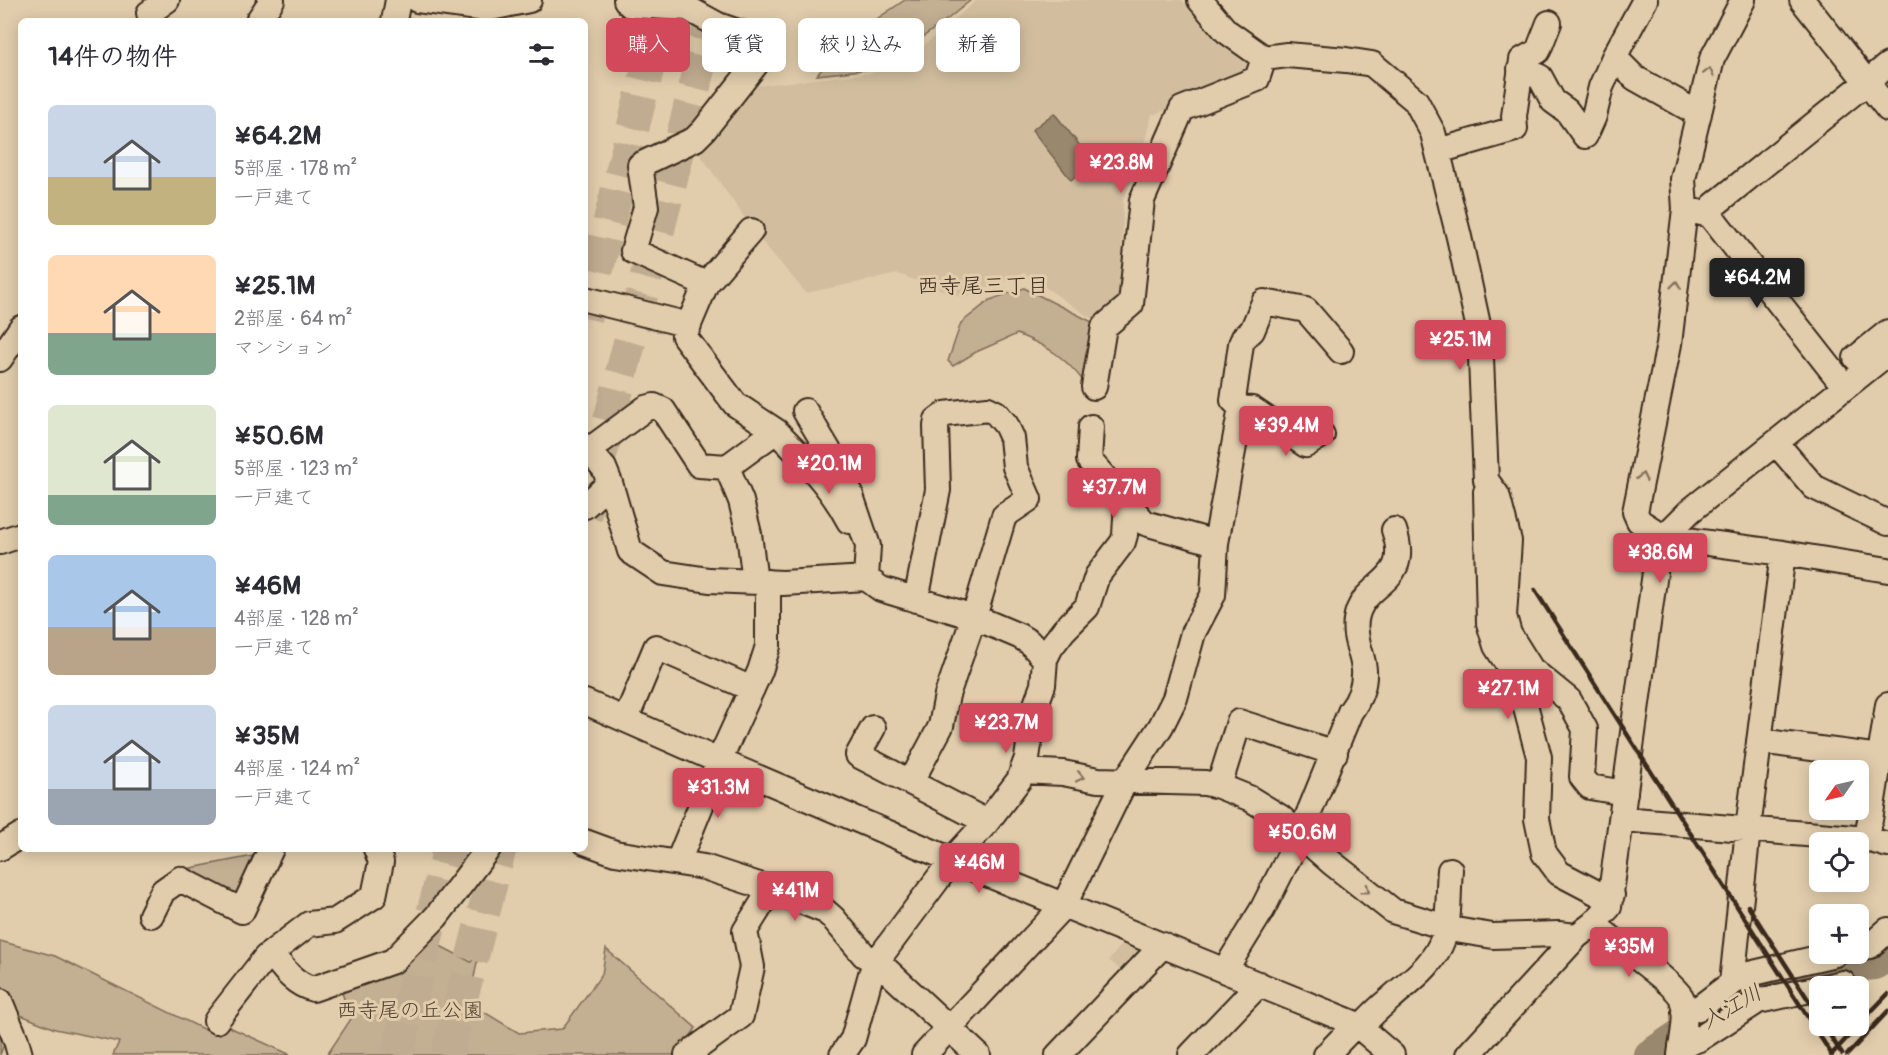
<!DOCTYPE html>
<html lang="ja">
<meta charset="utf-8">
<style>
:root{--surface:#fff;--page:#f2f2f3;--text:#2b2b33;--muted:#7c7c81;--accent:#d1495b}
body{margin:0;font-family:Pangolin,"Klee One",sans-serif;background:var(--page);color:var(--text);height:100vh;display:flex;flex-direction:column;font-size:22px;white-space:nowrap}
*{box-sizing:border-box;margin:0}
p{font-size:20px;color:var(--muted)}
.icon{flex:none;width:33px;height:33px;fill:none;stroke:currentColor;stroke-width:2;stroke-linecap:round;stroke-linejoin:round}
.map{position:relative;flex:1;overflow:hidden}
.drawer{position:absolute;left:18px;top:18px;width:570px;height:834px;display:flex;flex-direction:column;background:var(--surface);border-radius:9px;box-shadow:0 3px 15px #0003}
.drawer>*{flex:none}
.hud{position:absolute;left:606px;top:18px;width:570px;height:54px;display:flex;gap:12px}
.needle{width:39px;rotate:236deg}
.controls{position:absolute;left:1809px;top:760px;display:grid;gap:12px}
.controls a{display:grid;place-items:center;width:60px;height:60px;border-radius:9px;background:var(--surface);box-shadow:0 3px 15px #0003;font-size:30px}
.price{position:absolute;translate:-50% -51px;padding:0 14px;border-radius:6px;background:var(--accent);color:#fff;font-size:20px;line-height:39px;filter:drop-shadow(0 2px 3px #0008)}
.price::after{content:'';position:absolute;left:50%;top:36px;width:18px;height:14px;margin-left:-9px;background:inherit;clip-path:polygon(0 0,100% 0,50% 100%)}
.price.active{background:#222;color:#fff}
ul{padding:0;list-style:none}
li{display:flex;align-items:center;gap:18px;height:150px;padding:0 30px}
li span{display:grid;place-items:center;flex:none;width:168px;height:120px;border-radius:9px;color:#555}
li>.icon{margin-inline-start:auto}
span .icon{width:72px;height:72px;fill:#fffc;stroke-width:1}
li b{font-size:26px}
h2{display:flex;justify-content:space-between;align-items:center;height:72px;padding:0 30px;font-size:26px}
.tag{padding:0 21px;border-radius:9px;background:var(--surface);box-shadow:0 3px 15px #0003;font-size:21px;line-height:54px}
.tag.active{background:var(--accent);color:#fff}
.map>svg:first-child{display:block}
.built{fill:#d2be9f}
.green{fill:#c3af92;stroke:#7f6c58;stroke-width:1.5}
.water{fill:#99876e;stroke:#73624e;stroke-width:1.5}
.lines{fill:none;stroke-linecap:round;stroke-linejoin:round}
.river{stroke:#99876e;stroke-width:32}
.highway-tunnel{stroke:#c0ac90;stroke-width:33;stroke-dasharray:33 16;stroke-linecap:butt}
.minor-casing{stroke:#3b2a1e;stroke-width:28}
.minor{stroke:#e1cdac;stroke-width:24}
.rail{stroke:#3b2a1e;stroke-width:4.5}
.oneway{stroke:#86735e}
.labels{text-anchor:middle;stroke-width:6;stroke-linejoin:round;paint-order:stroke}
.park-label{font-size:21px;fill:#4f3e2f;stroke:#e1cdac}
.neighbourhood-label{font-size:22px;fill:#3b2a1e;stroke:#e1cdac}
.water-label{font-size:22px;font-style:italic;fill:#4e3d2e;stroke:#e1cdac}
</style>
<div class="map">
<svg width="1888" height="1055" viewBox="0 0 1888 1055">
<rect width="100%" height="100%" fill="#e1cdac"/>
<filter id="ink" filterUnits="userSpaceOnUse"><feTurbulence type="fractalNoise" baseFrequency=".0167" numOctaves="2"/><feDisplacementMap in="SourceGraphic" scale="12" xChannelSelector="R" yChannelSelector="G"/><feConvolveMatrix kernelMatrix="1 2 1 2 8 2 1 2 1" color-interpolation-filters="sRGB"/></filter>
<g filter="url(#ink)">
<path class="built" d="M977,0H1182L1214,40L1249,65L1244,81L1155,114H1152L1143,147L1147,149L1123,199L1121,306L1098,323L1024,273L964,298L898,274L806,293L759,238L699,153L747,87L871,73L907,60Z
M1124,942L1146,953L1127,976L1109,960Z"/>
<path class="green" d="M905,0H971L949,18L880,68L817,75L847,39Z
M1024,288L1092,322L1085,383C1064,356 1049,347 1017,334L976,352L953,366L948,361L961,323L990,300Z
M253,856L235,901L186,869Z
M425,938L471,962L479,952L469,1003L519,1033L562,1029L602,974L606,949L696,1028L678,1055H327L351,1019L341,990Z
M0,941L55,956L209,1032L216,1021L291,1055H113L119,1042L55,1029L16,1013L0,1055Z"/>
<path class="water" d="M1054,113L1093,162L1071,180L1032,130Z"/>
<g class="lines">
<path class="river" d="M1650,1055L1705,1018L1758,987L1834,968L1874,964L1888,956"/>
<path class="highway-tunnel" d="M585,318L665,0
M585,516L687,118L715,0
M397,1055L449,849
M447,1055L500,849"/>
<g class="minor-casing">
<path id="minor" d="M417,0L486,9L529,0
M626,0L630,5L687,8L718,25L747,35L756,64L704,130L695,139L640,165L646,207L633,251L706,284
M1200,0L1226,31L1264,58L1287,55L1346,60L1372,64L1416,101L1433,133L1459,237L1480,334L1486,480L1497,495L1509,541L1504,616L1509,634L1531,669L1569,700L1585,729L1582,777L1590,787L1625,793
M1645,0L1614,57L1635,78L1699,114
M1743,0L1712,59L1683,179L1685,209L1669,344L1635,512L1639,521L1664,537L1783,553L1888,570
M1802,0L1888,109
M149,13L167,0
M258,21L272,0
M394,21L398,0
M1520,69L1540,77L1553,101L1567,111L1585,136L1594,116L1601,87L1614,57
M1438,151L1515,129L1514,116L1522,60L1538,51L1549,23
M1685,209L1710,215L1845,387
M1710,215L1713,206L1888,65
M751,231L706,284L684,336L735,404L776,431L727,467L741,501L749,534L755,582
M585,299L689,325
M1856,358L1888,332
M0,359L21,328
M1094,387L1104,327L1131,304L1142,200L1182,109L1257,79L1264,58
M1241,408L1252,409L1306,445L1322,435
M805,411L845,478L868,546L866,578
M1091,427L1089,460L1145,523L1216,543
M776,431C804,459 831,486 849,521
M1776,443L1814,487L1888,523
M585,446L604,468L610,483L630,551L663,573L709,580L783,583L866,578L881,589L974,617L1019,636L1029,642L1045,659
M589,450L646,408L654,406L663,410L699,465L727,467
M1486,492L1489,623L1496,646L1519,682L1539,757L1537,819L1544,853L1559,873L1599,894L1612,895
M585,506L610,483
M0,542L21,535
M585,702L719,761L952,860L1356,1024L1392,1055
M626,719L656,647L752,689
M873,728L858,755L987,822
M1759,741L1880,757
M1022,771L1063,773L1098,780L1205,783L1219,786L1249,798L1280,817L1332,863L1393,911L1455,930L1493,936L1558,934L1577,936
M911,782L941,726L947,695L974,617L1004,516L1029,499L1015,467L1012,438L1006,425L996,413L988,409L945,414L937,420L936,426L938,490L916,600
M1219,786L1239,722L1335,753
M1622,819L1867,839L1888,845
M1867,839L1888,705
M585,842L615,853L704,867L771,889L825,911L833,918L864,955L877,961L978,1055
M0,848L21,835
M678,862L719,761L760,671L768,646V582
M151,915L163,891L180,879L242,911L271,849
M1593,924C1609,937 1677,985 1682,999C1688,1016 1682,1038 1680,1055
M1858,948L1870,946L1888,930
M271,953C283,968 293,984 313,989L393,961L436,917L488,849
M1225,970L1262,910L1300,835L1350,712C1359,700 1365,686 1364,670C1363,654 1353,639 1356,620C1362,579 1413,586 1394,530
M1732,983L1745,975L1835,954
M1824,987L1843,983
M0,1001L16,1040L20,1055
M1684,1012L1699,1008L1732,983L1748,829L1783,553
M216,1021L266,957L309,924L335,921L374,896L381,862L376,849
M1361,1027C1370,1016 1380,1007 1391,998C1411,980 1433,966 1443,939C1450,920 1448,891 1450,870
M1681,1046L1699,1039L1758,1001L1820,988
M687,1055L741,1016L752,967L745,931L771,889
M842,1055L853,1039L871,974L877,961L952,860L987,822L1019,780L1027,758L1034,710L1043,685L1045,659L1051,647L1064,630L1087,607L1097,576L1123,542L1125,535L1127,502
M924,1055L1064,905L1125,781L1161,726L1175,698L1193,633L1213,595L1216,543L1241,408L1233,400L1241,344L1244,337L1252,331L1264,302L1306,310L1341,351
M1058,1055L1163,945
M1191,1055L1259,984
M1326,1055L1356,1024
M1468,1055L1577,936L1593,924L1609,907L1657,558L1664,537L1690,511L1888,353"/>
</g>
<use href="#minor" class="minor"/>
<path class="rail" d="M1535,590L1832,1055
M1748,906L1820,1018
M1858,1025L1888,994
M1824,1026L1842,1054
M1831,1055L1858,1026
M1847,1055L1888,1011"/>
</g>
<defs><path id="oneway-chevron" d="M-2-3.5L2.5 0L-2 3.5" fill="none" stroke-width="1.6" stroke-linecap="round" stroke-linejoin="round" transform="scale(1.5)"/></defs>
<g class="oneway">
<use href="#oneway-chevron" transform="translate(1709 72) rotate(-76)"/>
<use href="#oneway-chevron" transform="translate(1676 285) rotate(-83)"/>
<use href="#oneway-chevron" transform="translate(1642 477) rotate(-79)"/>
<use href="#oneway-chevron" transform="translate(1080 777) rotate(12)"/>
<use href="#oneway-chevron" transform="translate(1366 890) rotate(38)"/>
</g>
</g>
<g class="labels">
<g class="park-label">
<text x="410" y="1017">西寺尾の丘公園</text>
</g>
<g class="neighbourhood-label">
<text x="983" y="293">西寺尾三丁目</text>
</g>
<g class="water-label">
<text transform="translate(1731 1006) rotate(-30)" y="8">入江川</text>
</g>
</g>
</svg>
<div class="controls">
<a><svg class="needle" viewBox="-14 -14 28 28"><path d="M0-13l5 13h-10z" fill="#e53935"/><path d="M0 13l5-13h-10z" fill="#7c7c81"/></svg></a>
<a><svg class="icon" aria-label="locate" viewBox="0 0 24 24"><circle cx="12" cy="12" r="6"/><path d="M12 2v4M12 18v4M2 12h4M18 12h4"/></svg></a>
<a>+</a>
<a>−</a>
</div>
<b class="price" style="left:1121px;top:194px">¥23.8M</b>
<b class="price active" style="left:1757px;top:309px">¥64.2M</b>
<b class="price" style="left:1460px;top:371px">¥25.1M</b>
<b class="price" style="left:1286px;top:457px">¥39.4M</b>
<b class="price" style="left:829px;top:495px">¥20.1M</b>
<b class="price" style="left:1114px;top:519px">¥37.7M</b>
<b class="price" style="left:1660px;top:584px">¥38.6M</b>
<b class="price" style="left:1508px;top:720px">¥27.1M</b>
<b class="price" style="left:1006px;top:754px">¥23.7M</b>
<b class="price" style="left:718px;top:819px">¥31.3M</b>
<b class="price" style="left:1302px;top:864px">¥50.6M</b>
<b class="price" style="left:979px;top:894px">¥46M</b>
<b class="price" style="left:795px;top:922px">¥41M</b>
<b class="price" style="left:1629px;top:978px">¥35M</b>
<div class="hud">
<a class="tag active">購入</a>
<a class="tag">賃貸</a>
<a class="tag">絞り込み</a>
<a class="tag">新着</a>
</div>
<section class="drawer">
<h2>14件の物件<svg class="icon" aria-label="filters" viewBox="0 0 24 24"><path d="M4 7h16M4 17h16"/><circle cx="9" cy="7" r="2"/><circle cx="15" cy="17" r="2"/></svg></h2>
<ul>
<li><span style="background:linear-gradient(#c9d6e8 60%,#c2b280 0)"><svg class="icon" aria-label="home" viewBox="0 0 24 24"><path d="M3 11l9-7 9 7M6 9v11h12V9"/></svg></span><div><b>¥64.2M</b><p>5部屋 · 178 m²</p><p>一戸建て</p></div></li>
<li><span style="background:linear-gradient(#ffd9b3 65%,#7fa58c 0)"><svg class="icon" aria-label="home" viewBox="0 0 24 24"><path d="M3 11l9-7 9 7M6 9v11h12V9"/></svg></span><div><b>¥25.1M</b><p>2部屋 · 64 m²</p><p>マンション</p></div></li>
<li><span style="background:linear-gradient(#dfe7d0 75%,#7fa58c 0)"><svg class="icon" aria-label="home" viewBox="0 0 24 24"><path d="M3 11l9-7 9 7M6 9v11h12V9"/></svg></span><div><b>¥50.6M</b><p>5部屋 · 123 m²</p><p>一戸建て</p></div></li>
<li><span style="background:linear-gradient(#a9c7e8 60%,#b9a48a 0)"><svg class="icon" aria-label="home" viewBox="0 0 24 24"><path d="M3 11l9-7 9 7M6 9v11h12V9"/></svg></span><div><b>¥46M</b><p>4部屋 · 128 m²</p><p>一戸建て</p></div></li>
<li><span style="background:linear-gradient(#c9d6e8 70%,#9aa5b1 0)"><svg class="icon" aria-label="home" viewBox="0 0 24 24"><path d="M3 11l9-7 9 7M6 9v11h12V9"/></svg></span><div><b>¥35M</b><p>4部屋 · 124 m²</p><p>一戸建て</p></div></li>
</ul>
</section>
</div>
